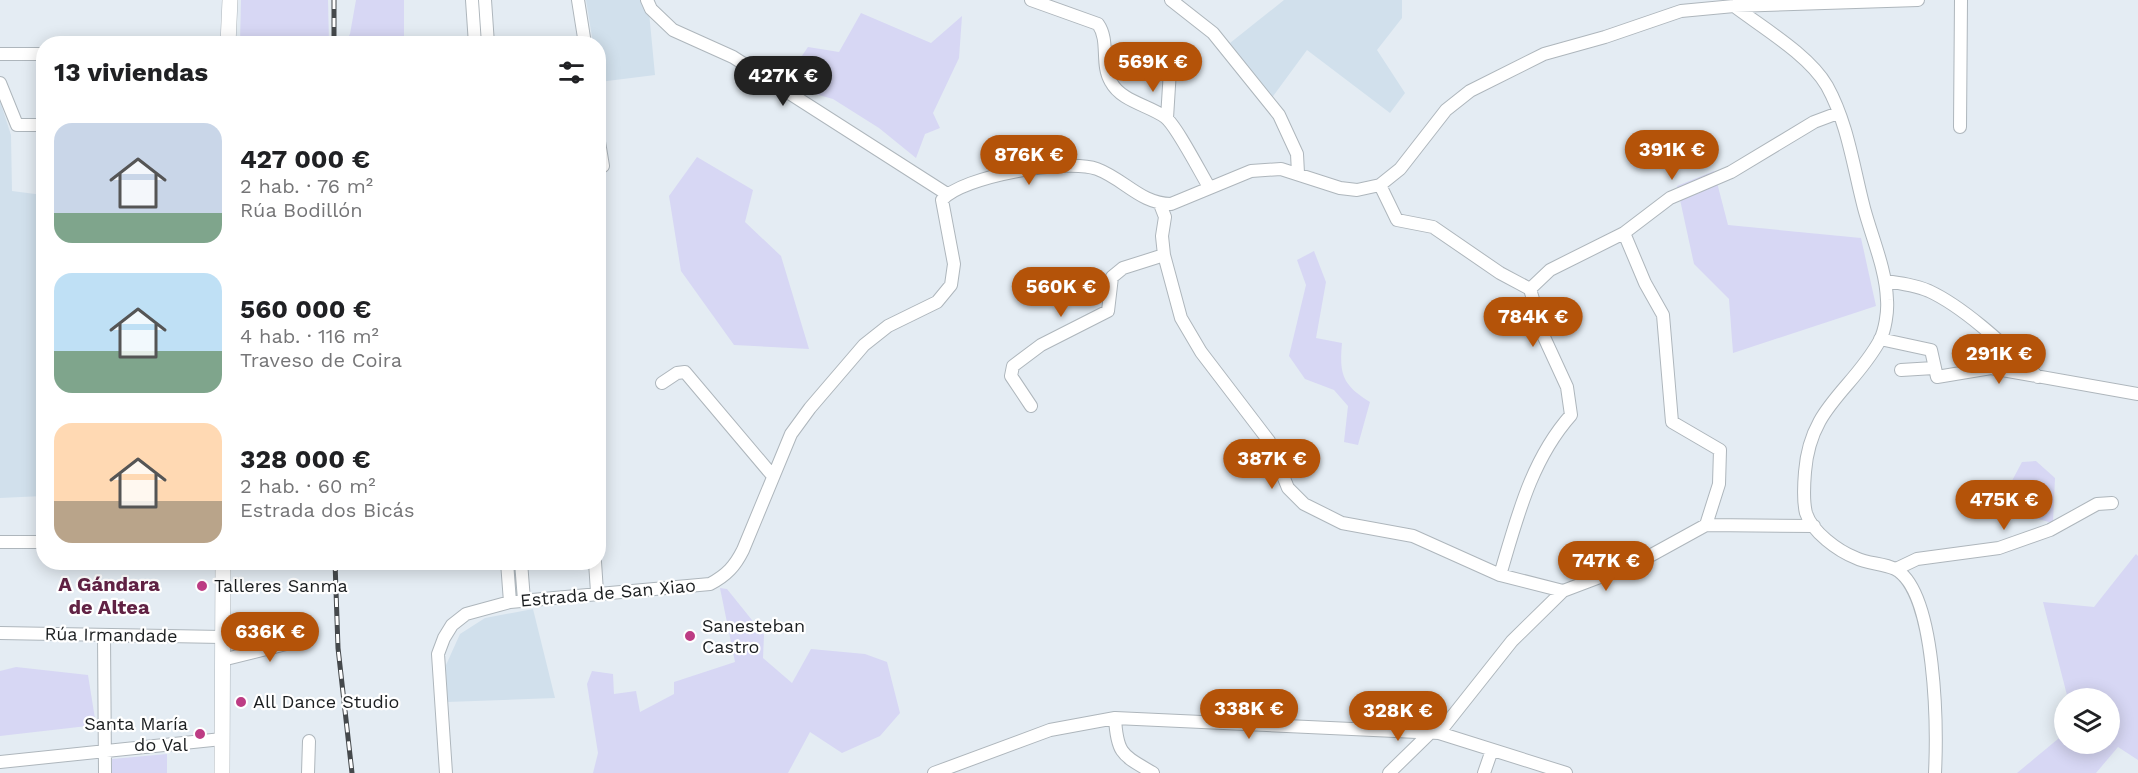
<!DOCTYPE html>
<html lang="es">
<meta charset="utf-8">
<style>
:root{--surface:#fff;--page:#f6f6f6;--text:#202124;--muted:#757577;--accent:#b45309}
body{margin:0;font-family:"Work Sans",sans-serif;background:var(--page);color:var(--text);height:100vh;display:flex;flex-direction:column;font-size:22px;white-space:nowrap}
*{box-sizing:border-box;margin:0}
p{font-size:20px;color:var(--muted)}
.icon{flex:none;width:33px;height:33px;fill:none;stroke:currentColor;stroke-width:2;stroke-linecap:round;stroke-linejoin:round}
.map{position:relative;flex:1;overflow:hidden}
.sheet{position:absolute;left:36px;top:36px;width:570px;height:534px;display:flex;flex-direction:column;background:var(--surface);border-radius:24px;box-shadow:0 3px 15px #0003}
.sheet>*{flex:none}
.controls{position:absolute;left:2054px;top:688px;display:grid;gap:12px}
.controls a{display:grid;place-items:center;width:66px;height:66px;border-radius:50%;background:var(--surface);box-shadow:0 3px 15px #0003;font-size:30px}
.price{position:absolute;translate:-50% -51px;padding:0 14px;border-radius:21px;background:var(--accent);color:#fff;font-size:20px;line-height:39px;filter:drop-shadow(0 2px 3px #0008)}
.price::after{content:'';position:absolute;left:50%;top:36px;width:18px;height:14px;margin-left:-9px;background:inherit;clip-path:polygon(0 0,100% 0,50% 100%)}
.price.selected{background:#222;color:#fff}
ul{padding:0;list-style:none}
li{display:flex;align-items:center;gap:18px;height:150px;padding:0 18px}
li span{display:grid;place-items:center;flex:none;width:168px;height:120px;border-radius:18px;color:#555}
li>.icon{margin-inline-start:auto}
span .icon{width:72px;height:72px;fill:#fffc;stroke-width:1}
li b{font-size:26px}
h2{display:flex;justify-content:space-between;align-items:center;height:72px;padding:0 18px;font-size:26px}
.map>svg:first-child{display:block}
.built{fill:#d1e0ec}
.green{fill:#d7d7f4}
.lines{fill:none;stroke-linecap:round;stroke-linejoin:round}
.minor-casing{stroke:#aeb6bc;stroke-width:14}
.major-casing{stroke:#aeb6bc;stroke-width:16}
.minor{stroke:#fff;stroke-width:12}
.major{stroke:#fff;stroke-width:15}
.rail-casing{stroke:#45494c;stroke-width:5}
.rail{stroke:#fff;stroke-width:3;stroke-dasharray:9;stroke-linecap:butt}
.poi-dot{fill:#bd3c84;stroke:#fff;stroke-width:2}
.labels{text-anchor:middle;stroke-width:4.5;stroke-linejoin:round;paint-order:stroke}
.poi-label{font-size:18px;fill:#1c1f21;stroke:#fff;text-anchor:start}
.street-label{font-size:18px;fill:#1c1f21;stroke:#fff}
.neighbourhood-label{font-size:20px;font-weight:bold;fill:#612244;stroke:#fff}
</style>
<div class="map">
<svg width="2138" height="773" viewBox="0 0 2138 773">
<rect width="100%" height="100%" fill="#e4ecf3"/>
<path class="built" d="M586,0H644L649,12L655,75L599,82L598,44L593,43Z
M1284,0H1402V18L1377,50L1405,93L1390,113L1307,50L1271,99L1230,43Z
M0,101L11,135L12,191L43,195V496L0,498Z
M533,609L555,698L447,702L446,665L460,634L485,618Z"/>
<path class="green" d="M241,0H328L329,43H240Z
M356,0H404V43H345L350,34Z
M861,13L931,43L962,16L959,58L933,113L940,128L925,134L916,158L879,128L833,99L790,87L797,63L808,47L839,52Z
M697,157L753,190L745,222L781,256L809,349L734,345L681,271L669,196Z
M1714,171L1728,225L1861,238L1876,306L1733,353L1729,299L1694,264L1677,186Z
M1314,251L1326,282L1316,338L1342,343C1339,375 1343,385 1370,402L1358,445L1344,442L1348,406L1334,390L1305,379L1289,356L1306,285L1297,260Z
M2036,461L2055,478L2053,523L2004,510L2006,492L2022,462Z
M2136,554L2138,556V760L2118,747L2096,773H2017L2064,734V744H2109V699H2068L2043,602L2094,607Z
M720,588L727,589L764,635L763,658L792,683L811,649L865,654L887,662L900,713L880,736L842,753L810,732L788,773H593L598,753L587,684L592,671L613,674L614,694L636,691L640,712L674,694V682L735,662Z
M16,667L88,675L96,725L0,736V671Z
M167,754V773H112V759Z"/>
<g class="lines">
<g class="minor-casing">
<path id="minor" d="M472,0L475,44
M485,0L488,44
M578,0L585,44
M647,0L651,9L673,30L733,57L947,194
M1031,0L1098,24C1110,41 1100,64 1111,82C1121,101 1148,105 1165,117C1176,125 1200,172 1209,187
M1171,0L1213,33L1279,115L1297,154L1298,173
M1734,6C1763,28 1809,55 1827,86C1848,124 1853,166 1864,208C1872,238 1886,269 1887,300C1888,312 1885,330 1880,340C1852,391 1810,406 1805,472C1804,484 1803,501 1806,513C1812,532 1838,551 1856,558C1868,564 1883,563 1895,569C1937,591 1937,731 1935,773
M0,54H44
M0,83L17,125H44
M1167,118L1170,70
M1960,127L1961,0
M598,136L603,166
M1380,185L1397,220L1433,227L1500,273L1530,289L1544,337L1567,387L1571,415C1531,460 1517,518 1500,575
M1160,204L1165,217L1162,236L1164,255L1181,318L1201,352L1269,441L1288,488L1304,504L1342,523L1413,536L1500,575L1563,591
M1624,233L1645,283L1663,315L1672,422L1720,450L1719,484L1706,525
M1885,281C1900,283 1915,285 1929,291C1966,308 2009,350 2038,377
M1530,289L1550,270L1624,233L1670,198L1731,172L1814,122L1838,113
M1880,339L1931,350L1937,377L1991,368L2138,394
M1901,370L1934,368
M662,383L677,373L685,372L772,475
M1031,406L1011,376L1013,366L1041,345L1108,311L1112,277L1123,268L1164,255
M0,542H44
M507,562L510,602
M521,562L524,600
M595,562L597,592
M1896,569L1917,559L1999,548L2050,530L2097,504L2112,503
M0,633L222,637
M104,635L105,773
M222,660L310,638
M1115,718C1117,755 1123,755 1153,773
M1439,733L1512,641L1563,591L1637,563L1706,525L1814,526
M0,762L222,739
M308,773L309,741
M446,773L438,654L444,638L452,625L466,614L510,602L710,584C727,575 735,566 743,550L791,434L810,408L864,345L888,326L937,302L951,285L954,264L942,200C962,176 1068,158 1097,169C1124,179 1141,204 1171,204L1251,171L1281,169L1340,188L1357,190L1380,185L1400,169L1446,110L1470,91L1544,54L1605,37L1681,11L1734,6L1918,0
M934,773L1050,730L1115,718L1439,733L1566,773
M1389,773L1429,734
M1484,773L1492,750"/>
</g>
<g class="major-casing">
<path id="major" d="M228,44L230,0
M222,773L223,562"/>
</g>
<use href="#minor" class="minor"/>
<use href="#major" class="major"/>
<g class="rail-casing">
<path id="rail" d="M334,0V44
M335,562L338,648L352,773"/>
</g>
<use href="#rail" class="rail"/>
</g>
<g class="poi-dot">
<circle cx="202" cy="586" r="6"/>
<circle cx="690" cy="636" r="6"/>
<circle cx="241" cy="702" r="6"/>
<circle cx="200" cy="734" r="6"/>
</g>
<g class="labels">
<g class="poi-label">
<text x="214" y="592">Talleres Sanma</text>
<text x="702" y="632">Sanesteban<tspan x="702" dy="21">Castro</tspan></text>
<text x="253" y="708">All Dance Studio</text>
<text x="188" y="730" text-anchor="end">Santa María<tspan x="188" dy="21">do Val</tspan></text>
</g>
<g class="street-label">
<text transform="translate(608 593) rotate(-5)" y="6">Estrada de San Xiao</text>
<text transform="translate(111 635) rotate(1)" y="6">Rúa Irmandade</text>
</g>
<g class="neighbourhood-label">
<text x="109" y="591">A Gándara<tspan x="109" dy="23">de Altea</tspan></text>
</g>
</g>
</svg>
<div class="controls">
<a><svg class="icon" aria-label="layers" viewBox="0 0 24 24"><path d="M12 4l9 5-9 5-9-5zM3 14l9 5 9-5"/></svg></a>
</div>
<b class="price" style="left:1153px;top:93px">569K €</b>
<b class="price selected" style="left:783px;top:107px">427K €</b>
<b class="price" style="left:1672px;top:181px">391K €</b>
<b class="price" style="left:1029px;top:186px">876K €</b>
<b class="price" style="left:1061px;top:318px">560K €</b>
<b class="price" style="left:1533px;top:348px">784K €</b>
<b class="price" style="left:1999px;top:385px">291K €</b>
<b class="price" style="left:1272px;top:490px">387K €</b>
<b class="price" style="left:2004px;top:531px">475K €</b>
<b class="price" style="left:1606px;top:592px">747K €</b>
<b class="price" style="left:270px;top:663px">636K €</b>
<b class="price" style="left:1249px;top:740px">338K €</b>
<b class="price" style="left:1398px;top:742px">328K €</b>
<section class="sheet">
<h2>13 viviendas<svg class="icon" aria-label="filters" viewBox="0 0 24 24"><path d="M4 7h16M4 17h16"/><circle cx="9" cy="7" r="2"/><circle cx="15" cy="17" r="2"/></svg></h2>
<ul>
<li><span style="background:linear-gradient(#c9d6e8 75%,#7fa58c 0)"><svg class="icon" aria-label="home" viewBox="0 0 24 24"><path d="M3 11l9-7 9 7M6 9v11h12V9"/></svg></span><div><b>427 000 €</b><p>2 hab. · 76 m²</p><p>Rúa Bodillón</p></div></li>
<li><span style="background:linear-gradient(#bfe0f5 65%,#7fa58c 0)"><svg class="icon" aria-label="home" viewBox="0 0 24 24"><path d="M3 11l9-7 9 7M6 9v11h12V9"/></svg></span><div><b>560 000 €</b><p>4 hab. · 116 m²</p><p>Traveso de Coira</p></div></li>
<li><span style="background:linear-gradient(#ffd9b3 65%,#b9a48a 0)"><svg class="icon" aria-label="home" viewBox="0 0 24 24"><path d="M3 11l9-7 9 7M6 9v11h12V9"/></svg></span><div><b>328 000 €</b><p>2 hab. · 60 m²</p><p>Estrada dos Bicás</p></div></li>
</ul>
</section>
</div>
